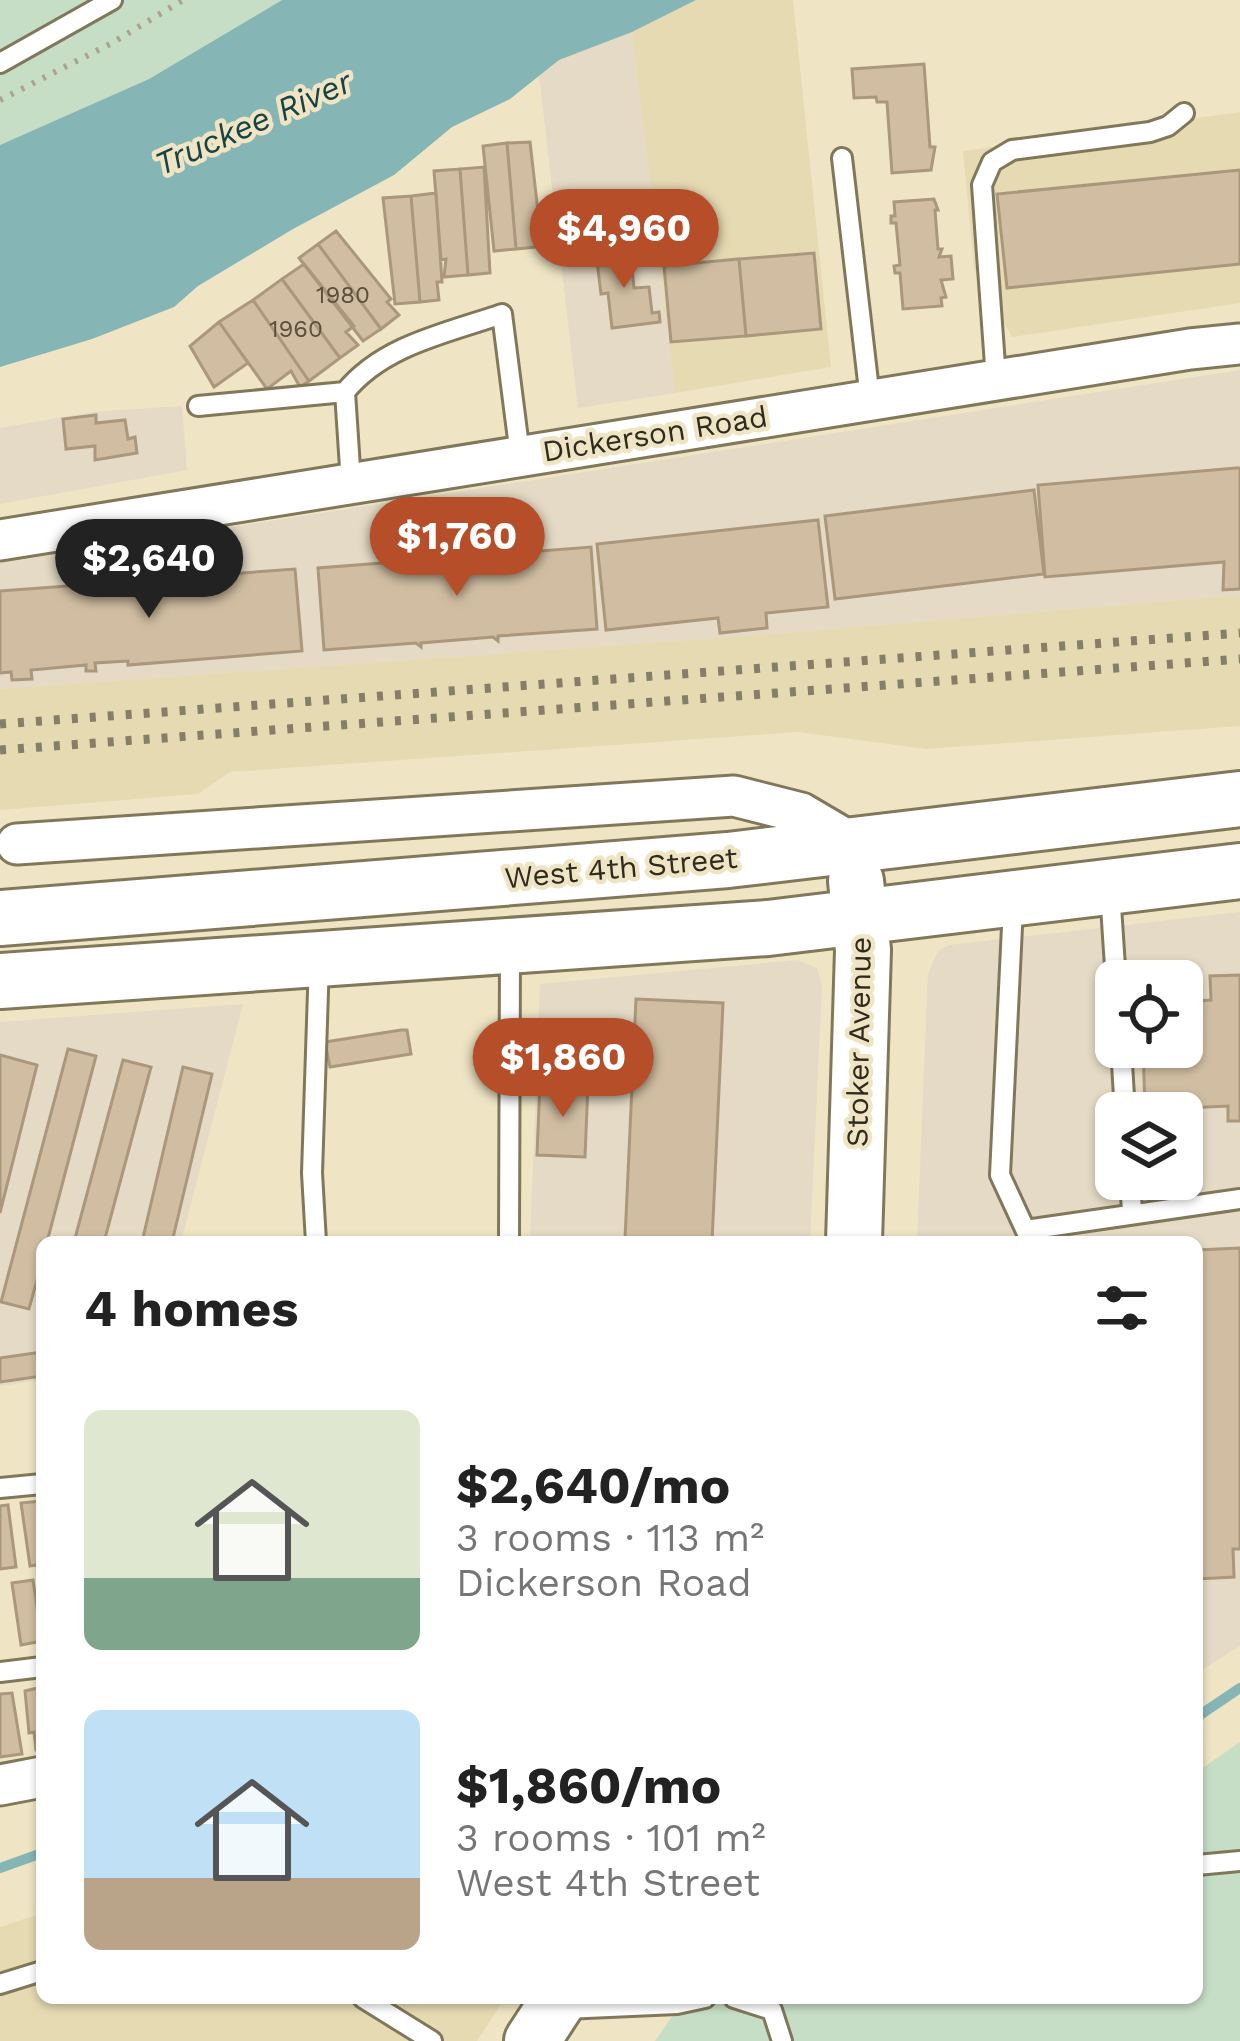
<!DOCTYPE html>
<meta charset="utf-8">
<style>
:root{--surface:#fff;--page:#f2f2f2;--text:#222;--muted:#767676;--accent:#b64e2a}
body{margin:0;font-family:"Work Sans",sans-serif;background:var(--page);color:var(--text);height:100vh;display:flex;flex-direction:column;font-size:45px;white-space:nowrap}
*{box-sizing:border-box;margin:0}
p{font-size:39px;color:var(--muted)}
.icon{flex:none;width:66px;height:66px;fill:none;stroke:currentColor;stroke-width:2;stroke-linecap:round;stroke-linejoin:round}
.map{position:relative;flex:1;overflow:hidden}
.details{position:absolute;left:36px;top:1236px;width:1167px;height:768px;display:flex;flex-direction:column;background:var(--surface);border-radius:18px;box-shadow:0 3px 9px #0004}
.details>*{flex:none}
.tools{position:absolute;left:1095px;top:960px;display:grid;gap:24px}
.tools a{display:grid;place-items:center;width:108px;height:108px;border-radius:18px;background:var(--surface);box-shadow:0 3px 9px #0004;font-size:60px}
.price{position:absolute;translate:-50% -102px;padding:0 27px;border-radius:42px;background:var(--accent);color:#fff;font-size:39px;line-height:78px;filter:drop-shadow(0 3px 6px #0008)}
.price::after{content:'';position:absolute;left:50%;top:72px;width:36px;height:27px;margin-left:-18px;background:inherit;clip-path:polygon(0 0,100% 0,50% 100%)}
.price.active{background:#222;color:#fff}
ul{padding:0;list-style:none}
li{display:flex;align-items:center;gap:36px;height:300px;padding:0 48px}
li span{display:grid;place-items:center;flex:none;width:336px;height:240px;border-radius:18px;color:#555}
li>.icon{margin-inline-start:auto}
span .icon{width:144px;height:144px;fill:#fffc;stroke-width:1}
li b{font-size:51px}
h2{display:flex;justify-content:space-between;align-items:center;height:144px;padding:0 48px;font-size:51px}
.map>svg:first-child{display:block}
.commercial{fill:#e5dac5;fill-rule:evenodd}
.built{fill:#e6dab3}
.green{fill:#c6ddc6}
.water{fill:#86b5b6}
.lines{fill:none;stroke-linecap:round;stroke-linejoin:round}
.stream{stroke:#86b5b6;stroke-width:10}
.building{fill:#d1bea2;stroke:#aa977c;stroke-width:3}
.lane-casing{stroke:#81785b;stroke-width:24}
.street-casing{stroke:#81785b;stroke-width:45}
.secondary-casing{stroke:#81785b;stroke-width:60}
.path{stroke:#aba38a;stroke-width:6;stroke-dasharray:3 9;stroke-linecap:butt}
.lane{stroke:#fff;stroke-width:18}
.street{stroke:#fff;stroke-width:39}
.secondary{stroke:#fff;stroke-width:54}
.rail{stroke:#857e69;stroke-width:9;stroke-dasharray:6 12;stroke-linecap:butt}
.labels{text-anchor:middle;stroke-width:9;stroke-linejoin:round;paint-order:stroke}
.number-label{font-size:24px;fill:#574f3f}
.street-label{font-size:30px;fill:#2e2a1e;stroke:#efe5c5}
.water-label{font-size:33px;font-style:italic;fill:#174344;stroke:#efe5c5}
</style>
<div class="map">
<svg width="1240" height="2041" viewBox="0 0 1240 2041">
<rect width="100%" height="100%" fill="#efe5c5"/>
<path class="commercial" d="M632,32L675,393L578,408L539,76L559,60Z
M1240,370V595L759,635L0,689V563Z
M182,406L187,470L0,504V428L91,412Z
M1240,912V1646L1197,1673V1242H917L928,973L938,951L949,945ZM1116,981H1182V1047H1116ZM1116,1113H1182V1179H1116Z
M798,960L817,968L822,985L810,1242H530L540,984Z
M243,1004L181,1242H42V1380L0,1386V1022Z"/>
<path class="built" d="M696,0H793L831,367L675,393L632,32Z
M1240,112V303L1012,337L974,269L963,151Z
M1240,595V726L926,749L798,732L230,772L198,794L0,810V689L759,635Z
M42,1913V1998H505L477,2041H0V1927Z"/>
<path class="green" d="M0,0H282L149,79L0,145Z
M1240,1742V2041H655L685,1998H1197V1772Z"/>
<path class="water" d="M282,0H696L632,32L559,60L510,99L452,127L394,175L293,229L198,286L174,307L92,339L0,367V145L149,79Z"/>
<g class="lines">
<path class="stream" d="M1197,1717L1240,1688
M0,1868L42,1853"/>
</g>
<path class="building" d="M924,64L930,147H935L931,170L892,173L887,102H877L876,97L854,98L852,69Z
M530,142L540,229L536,230L537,247L516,249L507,143Z
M507,143L516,249L494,251L483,146Z
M484,167L490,273L468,275L460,169Z
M460,169L468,275L444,277L446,259L441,260L434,171Z
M1240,170V264L1007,288L997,194Z
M436,193L442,282H437L439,300L420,302L411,196Z
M411,196L420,302L395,304L383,198Z
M934,199L938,210H935L938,249H942L939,257L951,256L953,279L941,280L946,297L941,298L942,306L903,309L900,273H895L894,266L900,265L896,223H891V216H895L894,202Z
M336,231L391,299L387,302L399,315L381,329L318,244Z
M318,244L381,329L363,341L299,258Z
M630,249L634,288L649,287L652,313L659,312L660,322L612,328L608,293L601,294L596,253Z
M814,253L821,329L746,336L739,259Z
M739,259L746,336L671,342L664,266Z
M304,264L354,326L346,332L358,345L340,358L282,279Z
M282,279L340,358L309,381L253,300Z
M253,300L309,381L300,387L291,371L267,389L219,322Z
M219,322L248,363L214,387L190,346Z
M96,415V423L125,420L128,439L135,437L137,453L95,460V446L66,449L63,419Z
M1236,468H1240V589L1223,590L1224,562L1045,577L1038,485Z
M1034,490L1044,574L835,599L825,516Z
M818,520L828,607L766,613L767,628L720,633L718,618L606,630L597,544Z
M591,547L597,629L498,636V641L493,637L421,643V647L416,643L324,650L318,568Z
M295,569L302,651L128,665V661L95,663L96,671H86V665L31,670L32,679L12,680L11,672L0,673V591Z
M1240,975V1121H1228V1106L1145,1110L1143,1047H1182V1002L1211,1000L1210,976Z
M636,999L723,1003L712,1242L625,1239Z
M401,1030H407L411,1054L330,1067L325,1042Z
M68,1049L96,1056L47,1242H42V1262L29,1309L1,1302Z
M0,1055L37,1065L0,1213Z
M123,1060L151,1067L104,1242H74Z
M183,1067L212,1074L172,1242H142Z
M540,1082L588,1084L585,1157L537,1155Z
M1240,1248V1549H1233L1234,1577L1197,1579V1250Z
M42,1352V1376L0,1382V1358Z
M42,1501V1564L30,1566L21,1503Z
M8,1505L16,1567L0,1569V1506Z
M33,1580L42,1641L21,1645L12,1583Z
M42,1687V1749L36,1750L34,1732L29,1733L25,1691Z
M12,1693L22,1754L0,1757V1694Z"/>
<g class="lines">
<g class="lane-casing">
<path id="lane" d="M0,63L112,0
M842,158L870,399
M996,379L982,185L992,162L1012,150L1150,132L1168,126L1184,113
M198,406L345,392
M351,483L345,392C383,345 447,333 502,314L520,455
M1110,891L1116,982
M1013,906L1000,1175L1031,1242
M1121,1047L1125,1113
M1130,1179L1132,1212
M1026,1230L1240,1199
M316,1242L312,1173L319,961
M509,1242L510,953
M0,1488L42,1484
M0,1672L42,1667
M1197,1865L1240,1861
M0,1984L42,1971
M363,1998L432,2041
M734,1998L772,2010L782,2041
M564,2009L677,2004L705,1998"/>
</g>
<g class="street-casing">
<path id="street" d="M0,540L1190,349L1240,344
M17,844L734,796L801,813L852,843
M0,1785L42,1777"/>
</g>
<g class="secondary-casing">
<path id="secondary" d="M0,918L728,860L1240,799
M0,981L768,928L1240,871
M854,1242L863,950L856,881
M532,2041L560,1998"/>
</g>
<path class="path" d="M0,100L112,43L183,0"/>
<use href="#lane" class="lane"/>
<use href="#street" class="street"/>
<use href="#secondary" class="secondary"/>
<path class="rail" d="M0,724L1240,633
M0,750L1240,659"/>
</g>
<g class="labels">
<g class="number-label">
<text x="343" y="303">1980</text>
<text x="296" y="337">1960</text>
</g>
<g class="street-label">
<text transform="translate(655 434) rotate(-9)" y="10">Dickerson Road</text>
<text transform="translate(621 868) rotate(-5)" y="10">West 4th Street</text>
<text transform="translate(859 1042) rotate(-89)" y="10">Stoker Avenue</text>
</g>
<g class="water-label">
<text transform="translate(253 122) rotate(-24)" y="12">Truckee River</text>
</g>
</g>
</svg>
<div class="tools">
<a><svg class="icon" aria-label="locate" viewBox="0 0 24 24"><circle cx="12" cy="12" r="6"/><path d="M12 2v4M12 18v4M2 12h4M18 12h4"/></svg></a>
<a><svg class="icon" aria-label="layers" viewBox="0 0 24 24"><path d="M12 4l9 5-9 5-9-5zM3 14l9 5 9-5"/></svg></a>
</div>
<b class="price" style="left:624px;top:291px">$4,960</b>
<b class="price" style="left:457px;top:599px">$1,760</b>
<b class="price active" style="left:149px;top:621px">$2,640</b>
<b class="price" style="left:563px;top:1120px">$1,860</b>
<section class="details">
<h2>4 homes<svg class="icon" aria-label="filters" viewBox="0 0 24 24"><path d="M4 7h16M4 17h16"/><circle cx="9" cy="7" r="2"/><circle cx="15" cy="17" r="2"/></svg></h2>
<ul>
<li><span style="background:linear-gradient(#dfe7d0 70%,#7fa58c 0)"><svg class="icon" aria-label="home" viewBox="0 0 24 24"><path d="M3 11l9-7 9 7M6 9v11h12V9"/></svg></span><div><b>$2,640/mo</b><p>3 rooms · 113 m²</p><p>Dickerson Road</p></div></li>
<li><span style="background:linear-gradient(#bfe0f5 70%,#b9a48a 0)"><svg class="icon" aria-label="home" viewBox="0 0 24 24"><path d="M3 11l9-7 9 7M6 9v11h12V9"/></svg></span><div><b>$1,860/mo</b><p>3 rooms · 101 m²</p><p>West 4th Street</p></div></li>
</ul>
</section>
</div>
